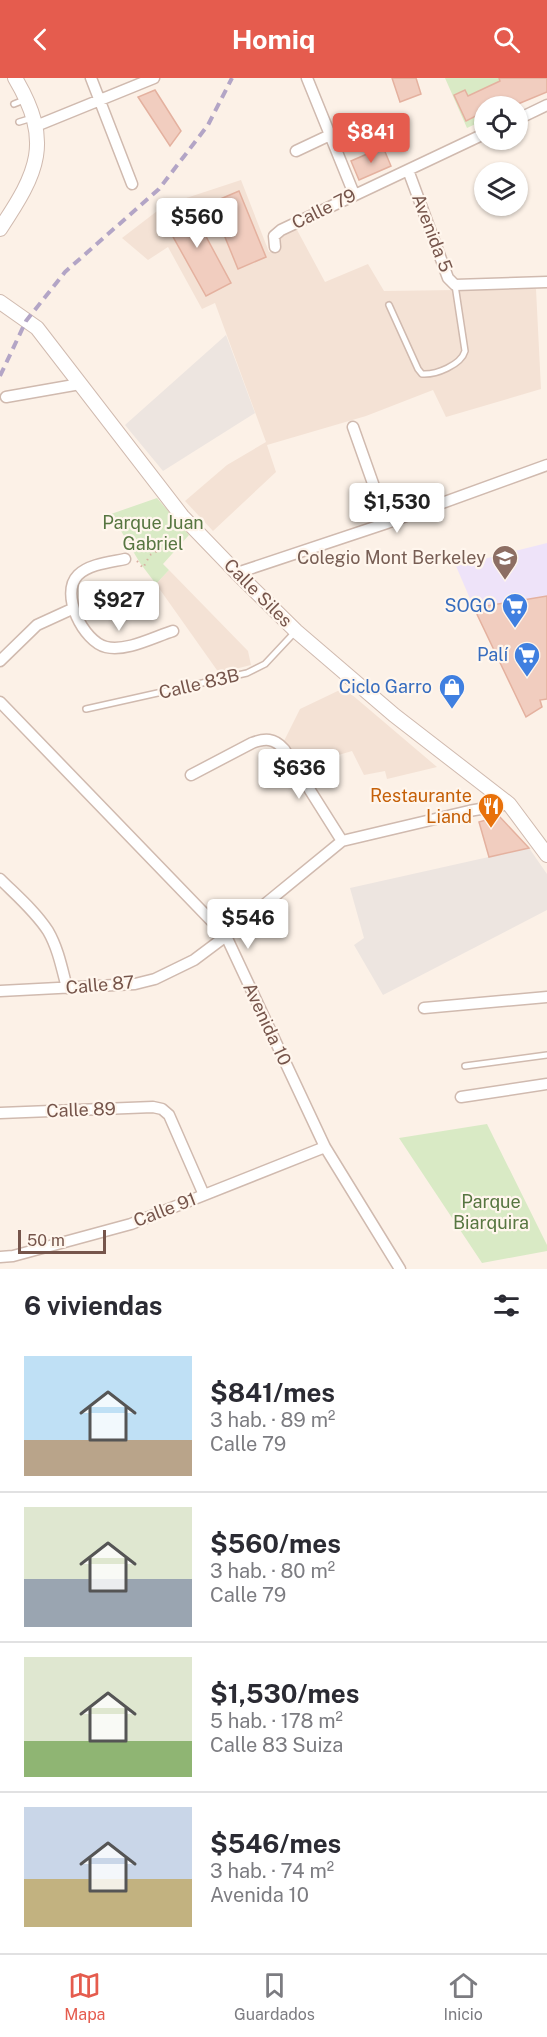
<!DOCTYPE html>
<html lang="es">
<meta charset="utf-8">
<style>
:root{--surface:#fff;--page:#f7f7f7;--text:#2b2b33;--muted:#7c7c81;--line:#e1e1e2;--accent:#e55c4e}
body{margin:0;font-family:"Public Sans",sans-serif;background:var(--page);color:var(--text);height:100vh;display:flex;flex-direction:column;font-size:22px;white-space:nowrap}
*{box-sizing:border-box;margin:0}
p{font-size:20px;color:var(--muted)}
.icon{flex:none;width:33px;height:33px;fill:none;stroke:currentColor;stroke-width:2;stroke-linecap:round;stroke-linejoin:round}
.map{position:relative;height:1191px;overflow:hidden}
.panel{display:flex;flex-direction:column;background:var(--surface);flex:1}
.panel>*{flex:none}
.fabs{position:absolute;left:474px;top:18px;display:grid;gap:12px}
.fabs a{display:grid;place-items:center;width:54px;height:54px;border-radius:50%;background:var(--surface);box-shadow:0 2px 4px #0004;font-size:30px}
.scale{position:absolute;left:18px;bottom:15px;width:88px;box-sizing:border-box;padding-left:6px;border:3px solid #76554b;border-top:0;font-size:16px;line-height:21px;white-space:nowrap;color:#76554b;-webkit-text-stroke:4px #fff6ed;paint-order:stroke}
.price{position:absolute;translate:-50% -51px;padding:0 14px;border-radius:6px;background:#fff;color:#222;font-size:20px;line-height:39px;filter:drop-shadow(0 2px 3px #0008)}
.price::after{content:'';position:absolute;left:50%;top:36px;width:18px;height:14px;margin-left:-9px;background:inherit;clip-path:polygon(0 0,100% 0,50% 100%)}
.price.on{background:var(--accent);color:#fff}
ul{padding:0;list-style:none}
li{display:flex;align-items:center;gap:18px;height:150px;padding:0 24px}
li+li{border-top:2px solid var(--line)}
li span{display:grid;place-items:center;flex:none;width:168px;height:120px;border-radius:0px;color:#555}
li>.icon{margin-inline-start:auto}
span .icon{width:72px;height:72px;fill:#fffc;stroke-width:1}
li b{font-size:26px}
h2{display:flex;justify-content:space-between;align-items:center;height:72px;padding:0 24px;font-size:26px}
header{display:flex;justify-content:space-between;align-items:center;height:78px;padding:0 24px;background:var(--accent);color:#fff;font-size:27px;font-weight:700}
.dock{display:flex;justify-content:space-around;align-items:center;height:84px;border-top:2px solid var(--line);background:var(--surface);font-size:16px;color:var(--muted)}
.dock a{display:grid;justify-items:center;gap:3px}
.dock .on{color:var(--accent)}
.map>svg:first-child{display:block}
.residential{fill:#f4e2d5}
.industrial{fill:#ede5e0}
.education{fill:#eee3f9}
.green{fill:#d9eac5}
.building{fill:#f1cdbf;stroke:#e4b19f;stroke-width:1.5}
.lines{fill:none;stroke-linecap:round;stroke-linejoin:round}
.service-casing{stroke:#d0baaf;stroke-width:8}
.minor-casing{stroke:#d0baaf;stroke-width:13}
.tertiary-casing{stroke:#d0baaf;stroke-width:16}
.path{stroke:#d7b0a1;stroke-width:2;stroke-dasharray:1.5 4.5;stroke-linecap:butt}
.service{stroke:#fff;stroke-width:5}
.minor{stroke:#fff;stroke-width:10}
.tertiary{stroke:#fff;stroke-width:14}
.rail{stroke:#b3a5c6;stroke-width:4;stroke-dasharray:9 6;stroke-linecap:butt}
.labels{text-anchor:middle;stroke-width:4.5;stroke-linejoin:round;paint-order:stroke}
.street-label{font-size:18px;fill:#76554b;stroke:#fff6ed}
.park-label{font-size:18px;fill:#577641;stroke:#fff6ed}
.education-label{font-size:18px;fill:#785e54;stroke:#fff6ed;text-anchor:end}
.shop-label{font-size:18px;fill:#366cbe;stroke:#fff6ed;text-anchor:end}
.food-label{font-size:18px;fill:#c56008;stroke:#fff6ed;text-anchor:end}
</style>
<header><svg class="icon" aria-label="back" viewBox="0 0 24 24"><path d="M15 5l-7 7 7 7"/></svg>Homiq<svg class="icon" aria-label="search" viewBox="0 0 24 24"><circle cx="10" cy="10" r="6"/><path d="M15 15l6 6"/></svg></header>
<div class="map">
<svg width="547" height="1191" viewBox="0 0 547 1191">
<rect width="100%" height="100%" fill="#fcf1e7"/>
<path class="residential" d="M241,102L269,174L277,171L279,158L296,150L325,204L368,186L384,213L536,211L541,311L446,339L433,312L366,338L267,367L276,394L213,453L185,423L227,387L266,364L215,225L202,231L168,169L148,182L122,160L165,127Z
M169,492L248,573L251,587L219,595L156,506Z
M344,610L437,689L387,701L385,693L364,697L352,673L299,689L284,663L300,631Z"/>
<path class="industrial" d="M226,257L255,335L163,393L125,347Z
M529,770L547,796V832L383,917L354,867L364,860L350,810Z"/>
<path class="education" d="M547,465V518L474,530L456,488Z"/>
<path class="green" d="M445,0H499L512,28H484V42L467,50Z
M157,420L189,457L163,486L169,492L156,506L140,485L111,436Z
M487,1046L547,1167V1173L482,1185L399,1060Z"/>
<path class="building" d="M392,0H416L421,16L400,24Z
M499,0H547V14L513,28L509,23L497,28H484V34L466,43L454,17L465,12L468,18L500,3Z
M155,12L181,53L170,68L138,19Z
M383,69L391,88L359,102L351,83Z
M239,113L266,179L238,191L211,125Z
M188,125L231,205L206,218L162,139Z
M547,518V621L540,622L542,629L526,639L474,530Z
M499,738L529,770L489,779L479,744Z"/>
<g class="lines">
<g class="service-casing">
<path id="service" d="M14,26L24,22
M19,44L32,40
M389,227L418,291L422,296C436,297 461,287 465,273L455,207
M86,631L247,595L265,586L295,554
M465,988L547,977"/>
</g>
<g class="minor-casing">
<path id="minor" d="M91,0L132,106
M307,0L354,116
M518,41L547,27
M36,48L154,0
M296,73L330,57
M408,92L448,200L455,207L547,204
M275,169L274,158L281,152L484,56
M6,319L80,306
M353,349L387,445
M125,481C111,484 89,486 78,497C59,516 84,564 106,569C126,574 154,559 173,553
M237,495L387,445L547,387
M0,583L37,547L72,531
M0,624L226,858L325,1069L400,1191
M191,697L252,665C265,660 274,660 284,671L342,763
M0,801C16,817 35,833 48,853C58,870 62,891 67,910
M0,913L135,906L155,901L194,882L226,858L342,763L469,733L509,726
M424,930L547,919
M461,1019L547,1006
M0,1035L153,1029L162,1031L169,1037L204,1117
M0,1179L13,1178L131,1146L325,1069"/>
</g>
<g class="tertiary-casing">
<path id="tertiary" d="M0,151C38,94 53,64 15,0
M0,224L37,250L182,438L237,495L296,553L394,637L509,726L547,777"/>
</g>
<path class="path" d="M137,483L143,490L150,477L184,458"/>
<use href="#service" class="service"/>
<use href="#minor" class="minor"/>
<use href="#tertiary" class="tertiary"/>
<path class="rail" d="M0,298L26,243L65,194L159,111L208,47L232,0"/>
</g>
<defs>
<g id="school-pin" transform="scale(1.35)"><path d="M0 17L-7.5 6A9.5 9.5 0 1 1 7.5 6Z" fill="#8d6e63" stroke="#fff6ed"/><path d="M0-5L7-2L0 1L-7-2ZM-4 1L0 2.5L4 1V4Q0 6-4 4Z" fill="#fff"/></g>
<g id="supermarket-pin" transform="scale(1.35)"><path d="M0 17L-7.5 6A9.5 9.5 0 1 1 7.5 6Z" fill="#3f7fe0" stroke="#fff6ed"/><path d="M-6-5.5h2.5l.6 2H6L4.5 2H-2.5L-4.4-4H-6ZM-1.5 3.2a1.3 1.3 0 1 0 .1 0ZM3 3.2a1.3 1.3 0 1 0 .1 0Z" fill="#fff"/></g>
<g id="shop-pin" transform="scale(1.35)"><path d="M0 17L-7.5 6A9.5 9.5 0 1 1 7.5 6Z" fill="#3f7fe0" stroke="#fff6ed"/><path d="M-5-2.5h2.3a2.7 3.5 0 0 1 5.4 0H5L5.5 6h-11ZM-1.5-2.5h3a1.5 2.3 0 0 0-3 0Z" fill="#fff"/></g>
<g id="restaurant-pin" transform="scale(1.35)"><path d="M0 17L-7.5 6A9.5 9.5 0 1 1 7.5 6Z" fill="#e8710a" stroke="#fff6ed"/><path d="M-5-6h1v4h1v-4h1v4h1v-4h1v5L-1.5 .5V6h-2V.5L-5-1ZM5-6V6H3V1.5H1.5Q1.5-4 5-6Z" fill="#fff"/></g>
</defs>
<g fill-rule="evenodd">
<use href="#school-pin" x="505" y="480"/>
<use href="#supermarket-pin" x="515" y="528"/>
<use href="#supermarket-pin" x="527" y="577"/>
<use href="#shop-pin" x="452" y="609"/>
<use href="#restaurant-pin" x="491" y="728"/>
</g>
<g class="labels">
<g class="street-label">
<text transform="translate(324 131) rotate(-26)" y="6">Calle 79</text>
<text transform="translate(432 155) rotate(69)" y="6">Avenida 5</text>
<text transform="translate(258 515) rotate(45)" y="6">Calle Siles</text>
<text transform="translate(199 606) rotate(-13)" y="6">Calle 83B</text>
<text transform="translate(100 907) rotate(-5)" y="6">Calle 87</text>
<text transform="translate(267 946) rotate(65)" y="6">Avenida 10</text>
<text transform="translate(81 1032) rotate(-2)" y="6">Calle 89</text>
<text transform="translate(165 1132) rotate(-21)" y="6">Calle 91</text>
</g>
<g class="park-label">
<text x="153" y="451">Parque Juan<tspan x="153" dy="21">Gabriel</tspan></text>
<text x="491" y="1130">Parque<tspan x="491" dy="21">Biarquira</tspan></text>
</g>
<g class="education-label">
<text x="486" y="486">Colegio Mont Berkeley</text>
</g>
<g class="shop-label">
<text x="496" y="534">SOGO</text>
<text x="508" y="583">Palí</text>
<text x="432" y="615">Ciclo Garro</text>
</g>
<g class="food-label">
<text x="472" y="724">Restaurante<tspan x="472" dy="21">Liand</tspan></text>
</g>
</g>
</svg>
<div class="fabs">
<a><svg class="icon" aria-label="locate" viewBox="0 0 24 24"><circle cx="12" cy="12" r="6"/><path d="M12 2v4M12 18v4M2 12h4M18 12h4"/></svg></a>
<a><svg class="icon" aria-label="layers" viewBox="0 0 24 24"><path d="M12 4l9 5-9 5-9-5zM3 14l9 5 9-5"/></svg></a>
</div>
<div class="scale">50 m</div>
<b class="price on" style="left:371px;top:86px">$841</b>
<b class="price" style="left:197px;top:171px">$560</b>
<b class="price" style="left:397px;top:456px">$1,530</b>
<b class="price" style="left:119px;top:554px">$927</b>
<b class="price" style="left:299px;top:722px">$636</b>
<b class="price" style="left:248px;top:872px">$546</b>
</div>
<section class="panel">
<h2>6 viviendas<svg class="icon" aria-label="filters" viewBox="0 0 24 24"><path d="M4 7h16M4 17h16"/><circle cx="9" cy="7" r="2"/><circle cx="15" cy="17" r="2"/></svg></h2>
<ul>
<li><span style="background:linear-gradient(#bfe0f5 70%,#b9a48a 0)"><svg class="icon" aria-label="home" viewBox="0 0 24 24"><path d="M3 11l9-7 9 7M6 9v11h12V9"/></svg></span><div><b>$841/mes</b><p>3 hab. · 89 m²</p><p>Calle 79</p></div></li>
<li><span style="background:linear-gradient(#dfe7d0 60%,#9aa5b1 0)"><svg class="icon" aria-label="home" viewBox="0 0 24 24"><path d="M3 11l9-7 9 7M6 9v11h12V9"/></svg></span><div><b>$560/mes</b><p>3 hab. · 80 m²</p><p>Calle 79</p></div></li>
<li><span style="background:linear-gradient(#dfe7d0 70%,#8fb573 0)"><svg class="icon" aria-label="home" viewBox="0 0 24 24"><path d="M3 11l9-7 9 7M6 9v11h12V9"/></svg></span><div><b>$1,530/mes</b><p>5 hab. · 178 m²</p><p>Calle 83 Suiza</p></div></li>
<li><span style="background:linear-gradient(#c9d6e8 60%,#c2b280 0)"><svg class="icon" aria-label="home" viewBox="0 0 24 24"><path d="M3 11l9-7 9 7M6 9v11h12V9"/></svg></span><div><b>$546/mes</b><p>3 hab. · 74 m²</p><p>Avenida 10</p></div></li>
</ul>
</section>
<nav class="dock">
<a class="on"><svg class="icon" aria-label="map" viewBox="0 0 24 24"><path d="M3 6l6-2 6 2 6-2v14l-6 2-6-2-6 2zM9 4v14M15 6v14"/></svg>Mapa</a>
<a><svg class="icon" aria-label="saved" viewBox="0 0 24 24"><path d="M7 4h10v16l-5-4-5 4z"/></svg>Guardados</a>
<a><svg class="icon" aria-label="home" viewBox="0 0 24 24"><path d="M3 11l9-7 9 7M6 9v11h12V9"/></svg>Inicio</a>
</nav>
